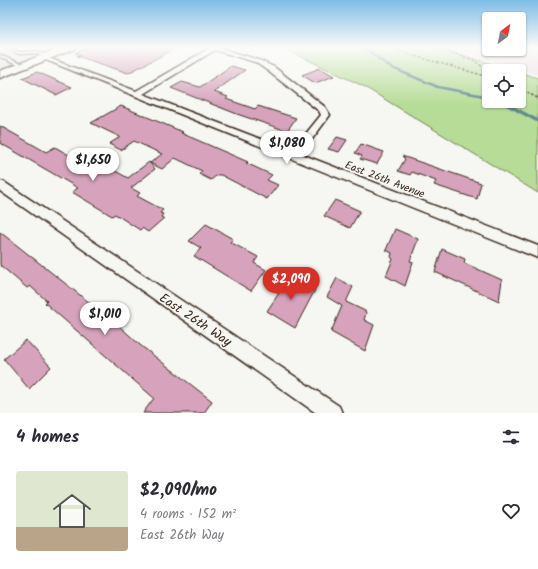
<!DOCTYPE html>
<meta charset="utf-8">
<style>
:root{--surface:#fff;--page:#f7f7f7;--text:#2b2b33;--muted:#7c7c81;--accent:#d93025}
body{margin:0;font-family:Kalam,sans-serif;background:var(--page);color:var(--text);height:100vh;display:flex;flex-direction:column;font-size:15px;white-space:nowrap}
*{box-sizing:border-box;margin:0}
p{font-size:13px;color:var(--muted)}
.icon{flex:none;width:22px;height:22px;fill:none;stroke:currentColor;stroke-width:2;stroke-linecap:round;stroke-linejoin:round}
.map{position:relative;height:413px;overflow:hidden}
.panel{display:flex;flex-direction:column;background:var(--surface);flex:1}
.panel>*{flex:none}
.needle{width:26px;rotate:32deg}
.buttons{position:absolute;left:482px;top:12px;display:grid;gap:8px}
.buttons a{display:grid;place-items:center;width:44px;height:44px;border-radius:4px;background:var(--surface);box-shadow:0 1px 3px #0004;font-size:20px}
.price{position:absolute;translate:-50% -34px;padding:0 9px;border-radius:14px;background:#fff;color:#222;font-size:13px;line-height:26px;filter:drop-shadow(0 1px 2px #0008)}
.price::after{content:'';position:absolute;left:50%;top:24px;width:12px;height:9px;margin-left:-6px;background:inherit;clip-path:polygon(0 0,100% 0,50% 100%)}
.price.on{background:var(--accent);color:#fff}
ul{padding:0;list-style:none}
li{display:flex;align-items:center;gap:12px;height:100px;padding:0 16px}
li span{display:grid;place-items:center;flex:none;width:112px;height:80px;border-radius:4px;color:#555}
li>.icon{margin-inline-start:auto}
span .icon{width:48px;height:48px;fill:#fffc;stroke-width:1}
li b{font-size:17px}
h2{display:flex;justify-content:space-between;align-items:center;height:48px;padding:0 16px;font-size:17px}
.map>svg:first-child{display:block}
.built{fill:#ecdde2}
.green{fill:#b6dc97;stroke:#78835a}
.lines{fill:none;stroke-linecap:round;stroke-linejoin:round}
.stream-far1{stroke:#648993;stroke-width:2.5}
.stream{stroke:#648993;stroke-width:3.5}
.building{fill:#d6a2bc;stroke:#3b2a1e}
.lane-casing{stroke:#3b2a1e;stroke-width:3}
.street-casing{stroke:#3b2a1e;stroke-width:3}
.secondary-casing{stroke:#3b2a1e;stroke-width:3}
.path{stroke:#3b2a1e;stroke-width:1.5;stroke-dasharray:2.5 2;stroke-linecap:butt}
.lane{fill:#f6f6f2;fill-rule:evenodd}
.street{fill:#f6f6f2;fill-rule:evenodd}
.secondary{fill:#f6f6f2;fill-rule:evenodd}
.labels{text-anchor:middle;stroke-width:3.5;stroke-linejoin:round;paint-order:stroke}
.street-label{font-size:11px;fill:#3b2a1e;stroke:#f6f6f2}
.near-street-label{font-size:13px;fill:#3b2a1e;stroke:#f6f6f2}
</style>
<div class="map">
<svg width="538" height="413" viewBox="0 0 538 413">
<rect width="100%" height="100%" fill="#f6f6f2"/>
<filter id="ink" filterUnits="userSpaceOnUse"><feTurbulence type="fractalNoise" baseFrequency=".025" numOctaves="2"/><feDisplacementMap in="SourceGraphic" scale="8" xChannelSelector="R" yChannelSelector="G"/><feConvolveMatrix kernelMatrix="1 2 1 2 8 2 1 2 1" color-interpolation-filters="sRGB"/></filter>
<g filter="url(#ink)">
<path class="built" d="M0,47H61L0,71Z
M448,47H489V49L538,47V75Z"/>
<path class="green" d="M281,47H437L515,71H489V101H519V72L538,78V193L363,86Z"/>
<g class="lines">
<path class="stream-far1" d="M363,47L390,67L438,87L489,97
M501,101L509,106"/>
<path class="stream" d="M508,105L538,121"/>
</g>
<path class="building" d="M89,47H178L128,73L77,56L81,55L75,53Z
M231,66L245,70L214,92L228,97L226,99L255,109L258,106L296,118L287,131L237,114L171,88L182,82L200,87Z
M320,68L334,76L315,83L302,75Z
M37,72L72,87L56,95L22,78Z
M121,106L183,132L181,133L248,162L246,163L272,175L267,180L278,185L267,199L221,175H217L211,180L199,174L202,171L175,158L162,169L150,163L162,154L134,141L121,150L109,144L120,137L91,123Z
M0,126L46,152L55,147L100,173L108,167L128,178L149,162L155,169L131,188L140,193L137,196L163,210L160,213L163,214L161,217L164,218L148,232L142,228L140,230L115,214L112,216L72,192L78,188L0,143Z
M337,137L347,140L339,152L328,149Z
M361,144L384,152L377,164L360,159L362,156L355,153Z
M402,156L481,183L477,199L434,185L436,181L412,172L410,175L398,171L405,159Z
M335,200L360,211L350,228L324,216Z
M206,224L233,239L230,242L258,257L254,263L266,270L251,291L194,256L201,248L189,241Z
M395,229L418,239L410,261L413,262L405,286L386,276L393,259L391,257L392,253L386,250Z
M0,232L104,314L105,313L140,345L212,401L204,413H143L154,398L45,303L47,301L30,286L27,288L0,265Z
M442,249L465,259L464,263L502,280L499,301L435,272Z
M289,276L315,290L295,328L267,311L279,293L275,291L281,281L284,283Z
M337,278L353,287L346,302L365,311L366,313L364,320L374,325L365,351L331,332L342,306L327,297Z
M26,340L51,367L29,389L4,359Z"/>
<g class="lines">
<g class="lane-casing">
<path id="lane" d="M3,47H8L19,52L37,51L50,56L48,57L37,53L19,54Z
M0,55L23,65L24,66L21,67L0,57Z"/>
</g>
<g class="street-casing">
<path id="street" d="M207,47H217L259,60L274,67L325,107L330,115L301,154L538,246V258L41,58L46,57L136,91L208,49ZM215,50L255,62L268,71L319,111L321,115L292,151L143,94Z
M0,181L4,182L339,406L342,413H316L0,191Z"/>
</g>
<g class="secondary-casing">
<path id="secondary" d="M63,47H77L75,49L0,78V71Z"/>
</g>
<path class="path" d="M390,47L418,57L489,77
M434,47L474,60L489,72
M519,89L538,98"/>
<use href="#lane" class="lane"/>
<use href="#street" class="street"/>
<use href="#secondary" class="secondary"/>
</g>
</g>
<linearGradient id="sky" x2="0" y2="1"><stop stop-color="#7ebce5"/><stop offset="0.45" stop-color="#fbfbf9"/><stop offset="1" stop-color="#fbfbf9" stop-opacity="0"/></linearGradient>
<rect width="538" height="105" fill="url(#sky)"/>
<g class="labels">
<g class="street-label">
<text transform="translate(385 179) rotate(21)" y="4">East 26th Avenue</text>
</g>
<g class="near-street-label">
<text transform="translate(196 319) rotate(34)" y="5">East 26th Way</text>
</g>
</g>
</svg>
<div class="buttons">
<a><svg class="needle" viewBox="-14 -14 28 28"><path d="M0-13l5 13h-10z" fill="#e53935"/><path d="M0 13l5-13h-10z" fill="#7c7c81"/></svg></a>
<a><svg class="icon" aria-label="locate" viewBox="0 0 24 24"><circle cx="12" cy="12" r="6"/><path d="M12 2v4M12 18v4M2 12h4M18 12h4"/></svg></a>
</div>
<b class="price" style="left:287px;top:165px">$1,080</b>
<b class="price" style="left:93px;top:182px">$1,650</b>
<b class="price on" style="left:291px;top:301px">$2,090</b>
<b class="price" style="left:105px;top:336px">$1,010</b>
</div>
<section class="panel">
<h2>4 homes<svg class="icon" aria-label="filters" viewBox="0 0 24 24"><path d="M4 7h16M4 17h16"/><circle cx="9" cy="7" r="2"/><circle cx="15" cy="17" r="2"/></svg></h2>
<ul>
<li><span style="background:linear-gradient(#dfe7d0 70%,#b9a48a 0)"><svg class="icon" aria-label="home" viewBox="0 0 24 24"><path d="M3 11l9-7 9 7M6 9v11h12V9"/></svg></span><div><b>$2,090/mo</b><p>4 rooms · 152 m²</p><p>East 26th Way</p></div><svg class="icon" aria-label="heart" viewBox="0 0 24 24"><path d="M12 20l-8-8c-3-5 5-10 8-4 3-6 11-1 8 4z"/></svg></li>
</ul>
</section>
